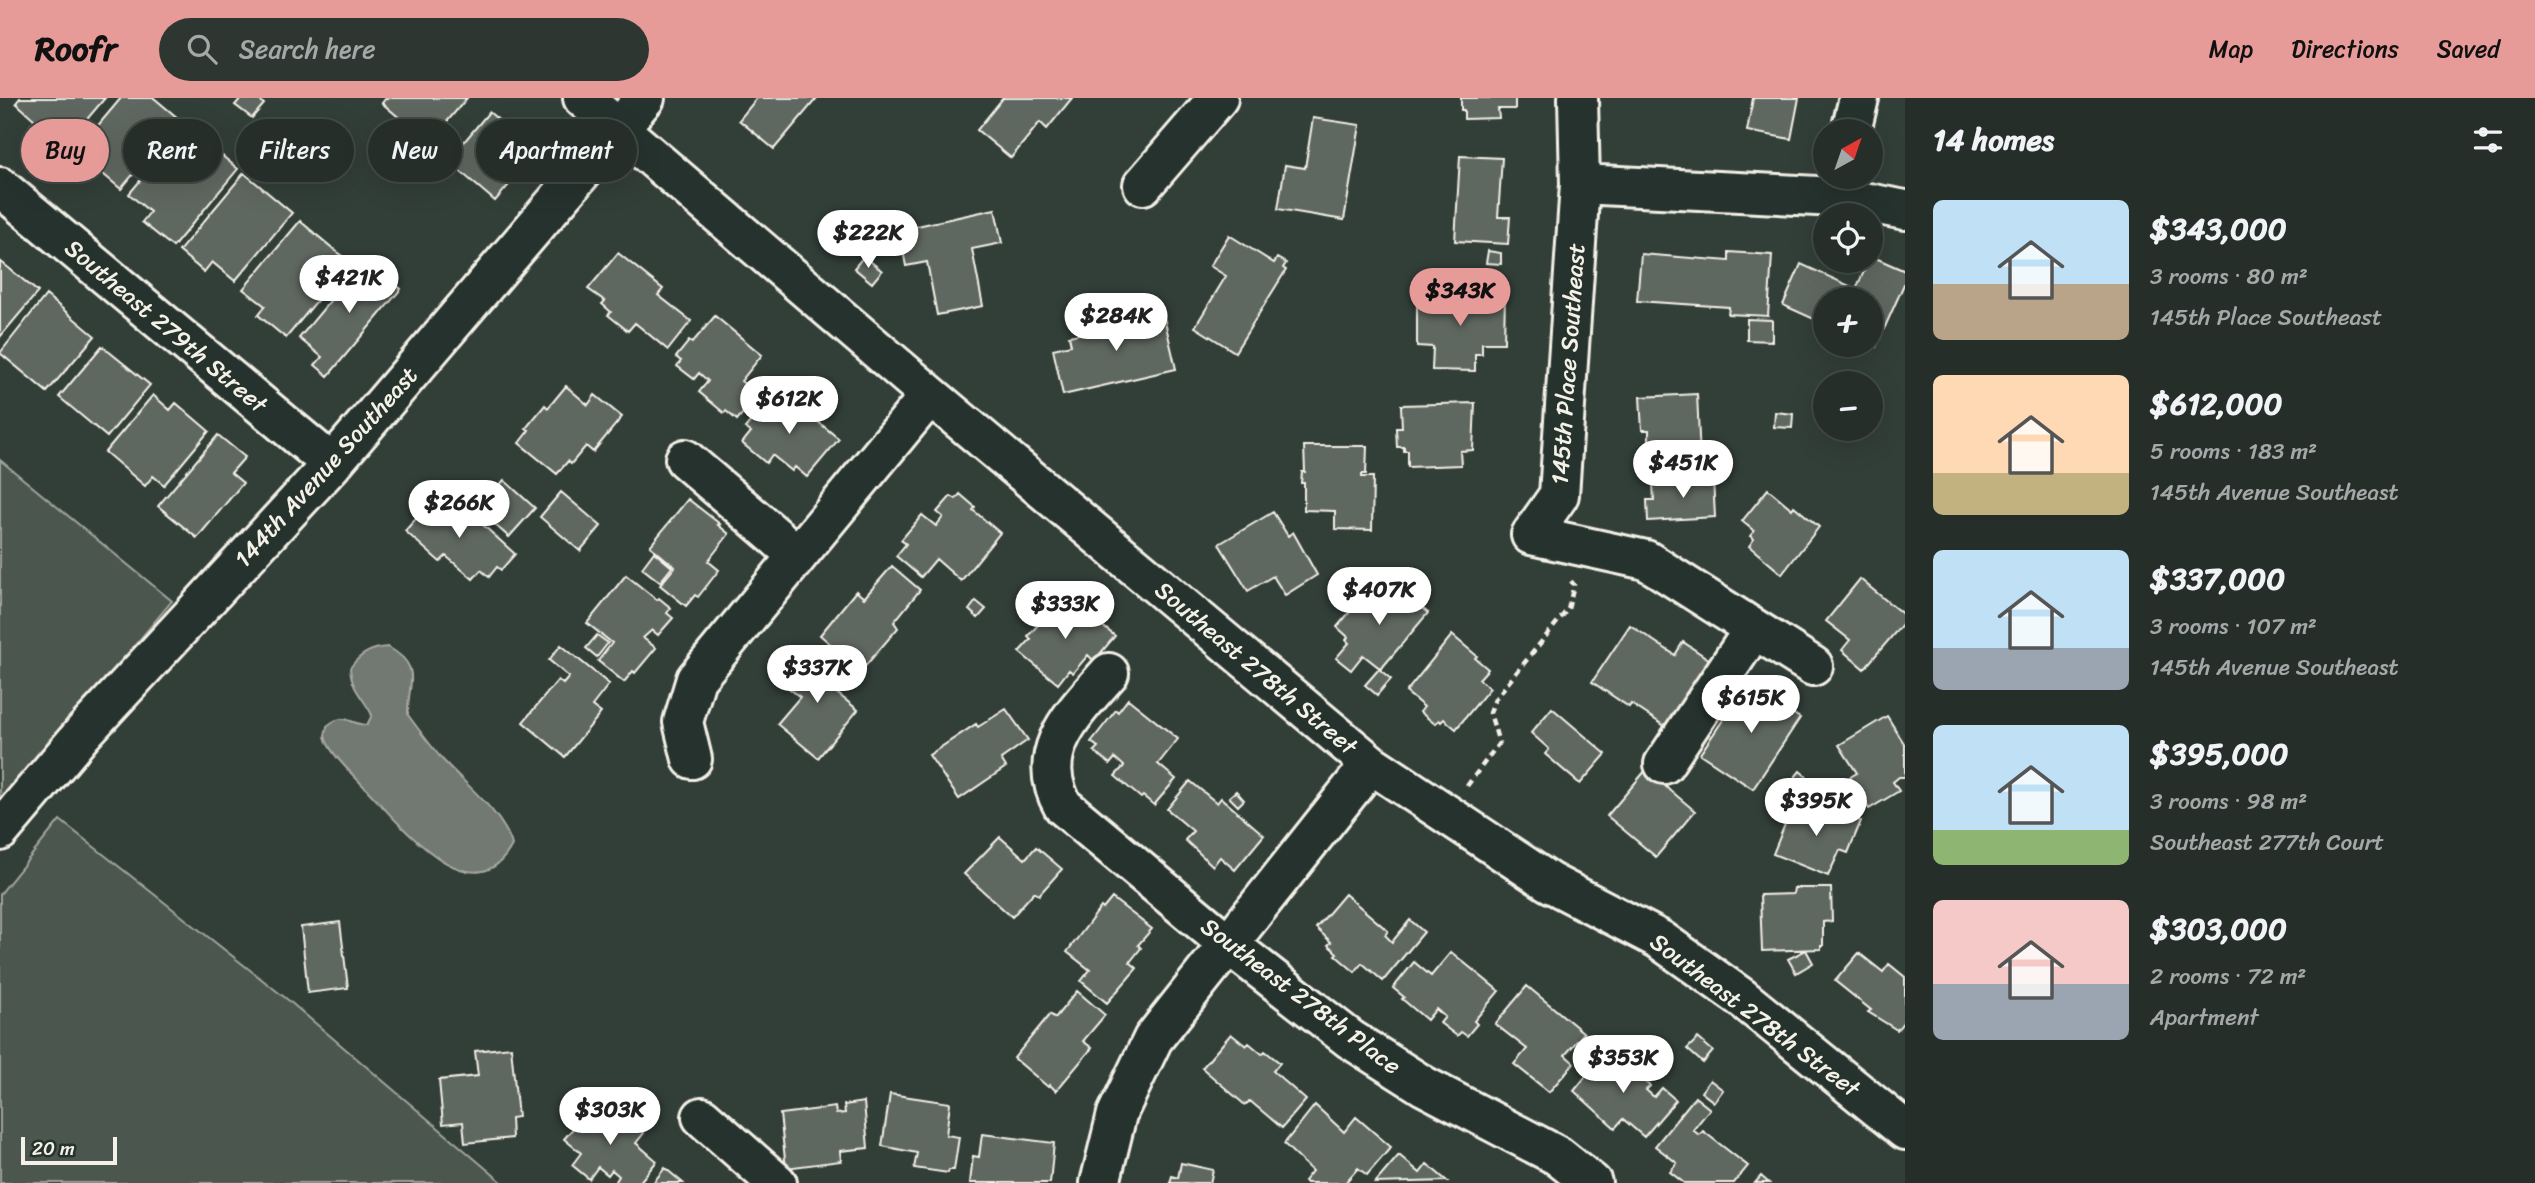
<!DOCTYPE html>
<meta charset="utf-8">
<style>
:root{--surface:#262e2a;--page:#2e3632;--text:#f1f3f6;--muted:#a4a8a8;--line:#424a47;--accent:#e69b98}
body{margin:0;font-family:Sriracha,sans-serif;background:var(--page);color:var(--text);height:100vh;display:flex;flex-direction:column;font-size:26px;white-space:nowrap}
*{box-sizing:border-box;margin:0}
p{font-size:23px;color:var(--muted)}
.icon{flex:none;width:38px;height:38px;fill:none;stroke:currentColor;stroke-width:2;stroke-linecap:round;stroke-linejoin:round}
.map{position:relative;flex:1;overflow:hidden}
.details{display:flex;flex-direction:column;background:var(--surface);width:630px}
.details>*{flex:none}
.banner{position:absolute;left:21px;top:21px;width:665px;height:63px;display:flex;gap:14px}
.needle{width:46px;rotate:40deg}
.tools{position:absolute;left:1813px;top:21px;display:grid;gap:14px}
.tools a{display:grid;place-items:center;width:70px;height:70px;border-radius:50%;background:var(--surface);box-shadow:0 7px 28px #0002,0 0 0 2px var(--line);font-size:35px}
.scale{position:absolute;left:21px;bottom:18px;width:96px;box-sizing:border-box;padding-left:7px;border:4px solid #f4f1e8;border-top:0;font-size:19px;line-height:24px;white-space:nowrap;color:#f4f1e8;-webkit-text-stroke:5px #26332d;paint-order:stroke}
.price{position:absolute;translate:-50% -60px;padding:0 16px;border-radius:24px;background:#fff;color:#222;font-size:23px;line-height:46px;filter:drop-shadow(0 2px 4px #0008)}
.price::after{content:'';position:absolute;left:50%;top:42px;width:21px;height:16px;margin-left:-10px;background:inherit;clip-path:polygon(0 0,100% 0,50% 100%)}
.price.active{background:var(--accent);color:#111}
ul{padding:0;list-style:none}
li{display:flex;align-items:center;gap:21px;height:175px;padding:0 28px}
li span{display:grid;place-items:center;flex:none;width:196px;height:140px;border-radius:10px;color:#555}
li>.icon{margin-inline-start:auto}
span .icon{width:84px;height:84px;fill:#fffc;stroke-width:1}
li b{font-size:30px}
h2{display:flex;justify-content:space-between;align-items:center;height:84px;padding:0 28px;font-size:30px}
.pill{padding:0 24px;border-radius:32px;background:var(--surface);box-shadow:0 7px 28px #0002,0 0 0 2px var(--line);font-size:24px;line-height:63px}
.pill.active{background:var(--accent);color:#111}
header{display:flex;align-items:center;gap:42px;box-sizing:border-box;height:98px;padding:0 35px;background:var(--accent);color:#111}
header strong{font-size:33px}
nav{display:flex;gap:38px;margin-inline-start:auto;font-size:24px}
.search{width:490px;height:63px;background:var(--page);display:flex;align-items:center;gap:18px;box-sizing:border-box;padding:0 24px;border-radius:38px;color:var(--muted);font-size:26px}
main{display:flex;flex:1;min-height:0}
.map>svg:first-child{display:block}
.green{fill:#4c564f;stroke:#a0a49c;stroke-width:2}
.water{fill:#727972;stroke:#a6a9a1;stroke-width:2}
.building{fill:#5f6861;stroke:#f4f1e8;stroke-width:2}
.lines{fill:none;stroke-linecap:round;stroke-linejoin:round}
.minor-casing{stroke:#f4f1e8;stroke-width:44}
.path{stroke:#f4f1e8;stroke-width:4.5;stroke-dasharray:7 5;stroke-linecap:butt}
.minor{stroke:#26332d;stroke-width:38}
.labels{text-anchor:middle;stroke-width:7;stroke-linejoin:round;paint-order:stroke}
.street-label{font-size:24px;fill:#f4f1e8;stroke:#26332d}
</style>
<header>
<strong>Roofr</strong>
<div class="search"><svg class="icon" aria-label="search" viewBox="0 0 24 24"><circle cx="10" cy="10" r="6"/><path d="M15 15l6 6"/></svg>Search here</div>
<nav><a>Map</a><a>Directions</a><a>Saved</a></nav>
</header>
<main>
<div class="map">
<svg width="1905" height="1085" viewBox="0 0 1905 1085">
<rect width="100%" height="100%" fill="#323e38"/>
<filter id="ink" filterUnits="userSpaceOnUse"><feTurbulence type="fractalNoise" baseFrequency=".0143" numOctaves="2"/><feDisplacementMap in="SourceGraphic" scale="14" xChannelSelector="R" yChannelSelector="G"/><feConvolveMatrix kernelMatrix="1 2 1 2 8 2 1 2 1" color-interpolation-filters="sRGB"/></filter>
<g filter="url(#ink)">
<path class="green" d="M0,362L172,503L0,708Z
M60,722L288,902L503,1085H0V796Z"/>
<path class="water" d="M388,549C424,569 407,585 408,617C419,632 430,647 442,661C464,685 504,716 512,747C475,819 400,727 369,694C358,681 328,655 325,638C325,635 327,631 327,628C345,613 348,626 367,627L372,617C363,598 352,594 350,570C360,556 371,550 388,549Z"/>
<path class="building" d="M20,0H105L60,53L30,28L35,22L16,5Z
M121,0H154L179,21L121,91L98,72L91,81L69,62Z
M241,0H257L264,6L252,20L235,7Z
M386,0H467L429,45L382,5Z
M757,0H817L774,51L739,22Z
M1003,0H1072L1047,31L1040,24L1011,60L977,32Z
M1461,0H1515V11H1498L1499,20L1464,21V12H1461Z
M1753,0H1799L1791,41L1747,33Z
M489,14L537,54L495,103L448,63Z
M1313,20L1360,27L1344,122L1278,111L1285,67L1305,70Z
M186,28L238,71L173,149L142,124L150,114L129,96Z
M1460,58L1502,60L1498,119H1510L1508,146L1455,143Z
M244,75L292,115L235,183L212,164L204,174L179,153Z
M995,111L1002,145L972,151L983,208L937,217L927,164L906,168L899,132Z
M300,123L349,164L286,240L258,217L265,208L243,191Z
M1229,137L1274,165L1277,160L1286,165L1283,170L1286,172L1235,254L1195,229L1226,178L1210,168Z
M1488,153L1501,155V166L1486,165Z
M1729,154L1772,157L1768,218L1728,216L1729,209L1637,203L1641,156L1729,163Z
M618,155L663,191L658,197L691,223L668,252L635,225L628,233L608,217L611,214L602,206L605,203L588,191Z
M864,158L882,173L872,185L854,170Z
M1871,158L1905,173V184L1876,249L1870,247L1871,201H1825V226L1783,207L1801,166L1856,191Z
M365,161L401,191L328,278L315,267L322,259L299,240Z
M0,163L38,194L0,239Z
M1470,194L1505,195L1504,245H1482V256H1475V273L1432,272L1433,249L1417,248V204L1432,205V196L1470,197Z
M46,197L95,238L47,294L0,255Z
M1154,210L1156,217L1163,215L1176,271L1063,297L1053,251L1071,247L1069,238L1112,229L1114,238L1124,236L1119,217Z
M715,218L762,257L741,283L758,297L737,322L726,313L724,315L699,294L708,283L699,275L694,281L677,268L681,263L676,259L689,243L692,245Z
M1747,221L1772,222V243L1747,242Z
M102,248L150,287L107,339L59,299Z
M566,288L588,307L595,297L622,319L593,354L586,348L571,366L568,363L557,376L519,345L529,332L526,330L545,307L548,310Z
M783,295L839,341L807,379L795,369L792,373L772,357L766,365L742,345L751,334L745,330L763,308L769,313Z
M1697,296L1700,360L1657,361L1656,342L1649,343V332H1642L1640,299Z
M153,297L170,312L176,305L209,333L164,387L153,378L145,388L105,354Z
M1475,305L1473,352L1460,353L1461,367L1408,369V353H1404V349H1397L1396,330H1402L1401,307Z
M1775,314L1793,316L1792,330L1774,329Z
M218,337L245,359L231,375L243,385L197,440L158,408Z
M1304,348H1367L1366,376H1362V379H1373L1372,432L1335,431V413L1304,412V385H1301L1302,374H1305Z
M1713,380L1715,419L1648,423L1647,402H1654L1653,386L1675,385V381Z
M504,382L535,410L509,439L478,412Z
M1768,391L1792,411L1794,408L1819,429L1782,476L1749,448L1754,441L1750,438L1754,433L1742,423Z
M561,394L601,428L580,453L540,419Z
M960,396L975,409L973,412L1000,435L961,483L936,461L921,479L896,458L906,446L901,442L922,417L936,428L943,419L937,414L951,398L956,401Z
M435,399L465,424L472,417L515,456L501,472L497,469L489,479L481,472L473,481L446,458L440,464L405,433Z
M688,401L720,426L718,427L729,436L708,463L719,472L698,499L695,497L686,508L660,487L675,469L650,448Z
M1273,414L1288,438L1293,434L1317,477L1285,497L1273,478L1248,493L1219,446Z
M654,454L672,469L660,484L642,470Z
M892,468L920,492L894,524L898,530L861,573L820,537L856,493L864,500Z
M626,477L657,502L659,500L671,510L667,515L673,520L658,537L652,532L643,540L656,550L635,575L633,573L624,584L598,563L612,545L587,525Z
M1860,481L1905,518V523L1864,571L1842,552L1850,542L1826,523Z
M1388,486L1401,497L1403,495L1428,515L1381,571L1363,557L1351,572L1336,560L1349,545L1346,542L1348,539L1337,529L1371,489L1380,497Z
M1065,499L1115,538L1094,563L1088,557L1073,575L1069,572L1058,586L1019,554L1031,541L1028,538L1046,518L1048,520Z
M976,503L986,511L978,520L969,512Z
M1630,527L1675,557L1683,544L1713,564L1666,629L1631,606L1629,609L1592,584Z
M597,537L608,545L597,559L586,550Z
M1452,537L1477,558L1475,560L1488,571L1479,581L1490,590L1456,631L1444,621L1441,624L1439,622L1435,626L1420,614L1424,609L1406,594Z
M561,547L609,586L592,608L601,615L565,659L523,624L558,582L563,586L569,579L549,562Z
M821,553L847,574L833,592L858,612L818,660L777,626L800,599L785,587L807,560L811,564Z
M1379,571L1391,581L1377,597L1365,587Z
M1750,582L1788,607L1786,611L1800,620L1753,691L1700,656Z
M1128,601L1178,641L1158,666L1176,681L1154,707L1143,698L1141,700L1115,678L1124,668L1115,660L1110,666L1094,653L1098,649L1091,644L1116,612L1118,614Z
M1552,610L1606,656L1580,686L1545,656L1549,651L1531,635Z
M1006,611L1028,642L1001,661L1006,669L959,701L929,657L976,626L978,629Z
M1887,618L1905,647V679H1899L1893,684L1899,693L1869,711L1850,679L1857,675L1839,647Z
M1646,672L1695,713L1656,759L1607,718Z
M1800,673L1813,684L1803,697L1789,686Z
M1190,683L1217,705L1221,700L1264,737L1235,772L1220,759L1213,768L1185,742L1193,733L1167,711Z
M1236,693L1244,702L1238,708L1229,699Z
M1794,704L1824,716L1827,710L1861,723L1848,755L1840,752L1828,778L1773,756Z
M1000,739L1025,761L1036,749L1062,771L1039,797L1034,794L1012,819L964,776Z
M1794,790H1831L1832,823L1823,824V848H1821V851L1762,853L1760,797L1793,796Z
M1345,796L1388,833L1385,837L1392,844L1410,822L1424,834L1383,883L1362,865L1355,874L1335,857L1337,855L1328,847L1331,844L1316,830Z
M1112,800L1152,831L1138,847L1141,850L1130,864L1137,870L1107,905L1081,883L1090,872L1067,854L1101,809L1103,811Z
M340,824L348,890L308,895L301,829Z
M1806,852L1813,865L1796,875L1788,861Z
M1451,854L1499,893L1474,923L1477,926L1467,938L1461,934L1457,938L1440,925L1445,919L1436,911L1427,922L1402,901L1404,899L1393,890L1414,864L1431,878Z
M1859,855L1883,874L1889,866L1905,879V922L1897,932L1868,914L1871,912L1835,883Z
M1527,888L1584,935L1565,957L1574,965L1549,994L1514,966L1527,951L1495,926Z
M1077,893L1105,917L1083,943L1092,950L1056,993L1050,987L1048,989L1014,960L1050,916L1055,920Z
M1231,936L1246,948L1249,945L1262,956L1265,953L1280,965L1273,973L1306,1002L1282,1030L1250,1003L1245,1007L1202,970Z
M1698,940L1713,953L1703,965L1687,951Z
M511,949L518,1019L511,1020L512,1040L465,1045L463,1024L443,1026L439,982L478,978L475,953Z
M1607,952L1650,988L1646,992L1654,999L1662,990L1676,1002L1644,1039L1623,1021L1615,1030L1574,993Z
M1710,982L1723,992L1714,1004L1701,994Z
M890,996L950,1005L946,1037L959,1039L954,1072H949L948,1075L914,1070L917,1055L882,1048Z
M1695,999L1710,1011L1693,1032L1699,1037L1703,1033L1748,1068L1734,1085H1684L1670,1074L1677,1065L1655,1048Z
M864,1004L868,1050L840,1053L841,1063L786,1070L780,1016L835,1009L836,1016L845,1015L844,1007Z
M594,1006L609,1018L611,1016L622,1025L626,1021L644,1035L636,1045L657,1063L639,1085H615L619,1078L612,1072L608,1077L598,1069L589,1081L572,1067L581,1055L564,1041Z
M1315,1007L1344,1034L1356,1019L1391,1049L1367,1077L1358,1070L1345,1085H1306L1304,1083L1312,1073L1284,1046Z
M982,1036L1054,1045L1050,1085H970L973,1058L979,1059Z
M1399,1057L1420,1075L1427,1066L1447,1083L1375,1085Z
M1181,1065L1213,1072L1210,1085H1170L1172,1078L1178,1080Z
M665,1070L683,1085H653Z
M1761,1078L1769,1085H1755Z"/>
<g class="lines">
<g class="minor-casing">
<path id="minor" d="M583,0L930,297L1371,666L1549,784L1659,841L1742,900L1905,1032
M1578,0L1580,86L1837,99L1905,112
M1851,33L1859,0
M1580,86L1559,397L1531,437L1646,462L1813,568
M1143,87L1218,0
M0,89L332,366
M685,361L797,457
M1109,575C1075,614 1032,653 1063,708L1228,846L1350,941L1424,988L1558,1058L1592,1085
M692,661L683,624L696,581L930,297
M1664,666L1754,531
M0,733L83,635L332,366L645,0
M702,1019L777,1085
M1100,1085L1117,1016L1153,941L1371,666"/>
</g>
<path class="path" d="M1467,688L1499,645L1490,615L1495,601L1568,511L1574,487L1571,483"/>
<use href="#minor" class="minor"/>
</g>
</g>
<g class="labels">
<g class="street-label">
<text transform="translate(166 228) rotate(40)" y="8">Southeast 279th Street</text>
<text transform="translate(1568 266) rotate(-86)" y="8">145th Place Southeast</text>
<text transform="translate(326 369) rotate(-48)" y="8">144th Avenue Southeast</text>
<text transform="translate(1256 570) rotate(40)" y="8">Southeast 278th Street</text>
<text transform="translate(1301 898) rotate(37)" y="8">Southeast 278th Place</text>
<text transform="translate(1755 917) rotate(37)" y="8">Southeast 278th Street</text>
</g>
</g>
</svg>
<div class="tools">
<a><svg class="needle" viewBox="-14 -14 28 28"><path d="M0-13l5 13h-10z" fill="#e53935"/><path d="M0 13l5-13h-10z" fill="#a4a8a8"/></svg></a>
<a><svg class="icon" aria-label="locate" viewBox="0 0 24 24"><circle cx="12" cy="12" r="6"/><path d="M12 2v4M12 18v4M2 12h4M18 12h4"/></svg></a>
<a>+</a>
<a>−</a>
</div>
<div class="scale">20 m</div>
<b class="price" style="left:868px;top:172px">$222K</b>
<b class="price" style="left:349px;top:217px">$421K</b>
<b class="price active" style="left:1460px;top:230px">$343K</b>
<b class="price" style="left:1116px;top:255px">$284K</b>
<b class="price" style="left:789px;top:338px">$612K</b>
<b class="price" style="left:1683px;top:402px">$451K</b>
<b class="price" style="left:459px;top:442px">$266K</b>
<b class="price" style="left:1379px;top:529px">$407K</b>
<b class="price" style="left:1065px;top:543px">$333K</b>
<b class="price" style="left:817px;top:607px">$337K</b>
<b class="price" style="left:1751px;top:637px">$615K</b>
<b class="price" style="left:1816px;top:740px">$395K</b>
<b class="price" style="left:1623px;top:997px">$353K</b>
<b class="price" style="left:610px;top:1049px">$303K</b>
<div class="banner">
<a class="pill active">Buy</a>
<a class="pill">Rent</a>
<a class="pill">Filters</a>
<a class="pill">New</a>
<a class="pill">Apartment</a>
</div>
</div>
<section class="details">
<h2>14 homes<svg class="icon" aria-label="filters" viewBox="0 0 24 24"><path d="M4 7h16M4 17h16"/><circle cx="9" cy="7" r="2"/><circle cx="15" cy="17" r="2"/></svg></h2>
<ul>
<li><span style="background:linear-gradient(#bfe0f5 60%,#b9a48a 0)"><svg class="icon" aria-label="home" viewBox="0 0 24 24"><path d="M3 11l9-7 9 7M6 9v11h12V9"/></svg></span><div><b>$343,000</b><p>3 rooms · 80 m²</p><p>145th Place Southeast</p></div></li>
<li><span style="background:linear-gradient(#ffd9b3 70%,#c2b280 0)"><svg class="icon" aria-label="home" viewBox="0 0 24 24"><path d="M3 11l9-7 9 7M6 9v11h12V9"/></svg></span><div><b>$612,000</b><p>5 rooms · 183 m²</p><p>145th Avenue Southeast</p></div></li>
<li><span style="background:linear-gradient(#bfe0f5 70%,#9aa5b1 0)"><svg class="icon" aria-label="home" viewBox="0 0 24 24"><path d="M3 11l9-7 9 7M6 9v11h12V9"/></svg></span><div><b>$337,000</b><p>3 rooms · 107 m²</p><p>145th Avenue Southeast</p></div></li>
<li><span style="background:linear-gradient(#bfe0f5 75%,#8fb573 0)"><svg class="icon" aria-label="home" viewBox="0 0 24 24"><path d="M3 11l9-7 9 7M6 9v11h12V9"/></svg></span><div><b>$395,000</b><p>3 rooms · 98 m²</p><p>Southeast 277th Court</p></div></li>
<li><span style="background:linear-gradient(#f6c9c9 60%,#9aa5b1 0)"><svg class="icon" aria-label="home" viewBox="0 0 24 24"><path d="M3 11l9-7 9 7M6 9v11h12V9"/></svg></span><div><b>$303,000</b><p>2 rooms · 72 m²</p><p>Apartment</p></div></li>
</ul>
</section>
</main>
